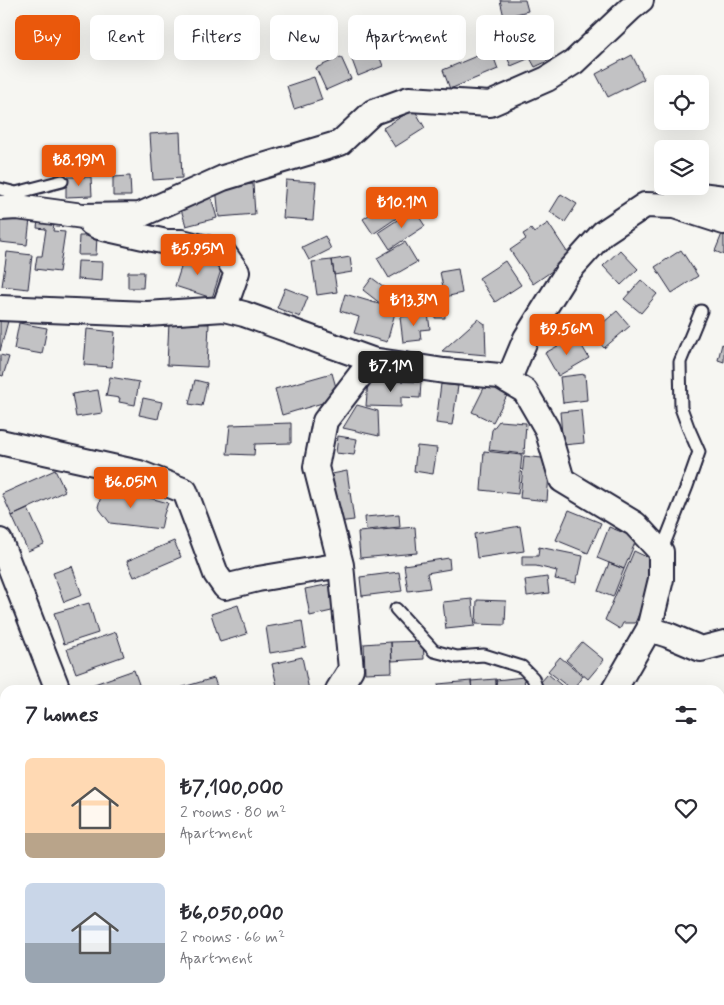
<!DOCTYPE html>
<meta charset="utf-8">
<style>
:root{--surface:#fff;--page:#f2f2f3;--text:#2b2b33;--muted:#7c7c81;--accent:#ea580c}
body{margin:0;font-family:Mynerve,sans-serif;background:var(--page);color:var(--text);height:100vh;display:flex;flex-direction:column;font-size:19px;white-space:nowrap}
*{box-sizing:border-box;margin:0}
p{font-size:16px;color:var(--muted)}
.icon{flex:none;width:28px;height:28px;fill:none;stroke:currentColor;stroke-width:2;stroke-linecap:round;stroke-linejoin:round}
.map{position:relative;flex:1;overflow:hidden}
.drawer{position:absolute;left:0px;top:685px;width:725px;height:320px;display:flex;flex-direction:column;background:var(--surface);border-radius:15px 15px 0 0;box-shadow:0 5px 20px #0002}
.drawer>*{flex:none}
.banner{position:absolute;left:15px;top:15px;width:695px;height:45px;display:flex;gap:10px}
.fabs{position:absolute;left:654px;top:75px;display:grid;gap:10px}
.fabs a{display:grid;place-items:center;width:55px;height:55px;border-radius:8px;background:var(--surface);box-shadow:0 5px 20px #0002;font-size:25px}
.price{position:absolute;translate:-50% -42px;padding:0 11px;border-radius:5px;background:var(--accent);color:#fff;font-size:16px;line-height:32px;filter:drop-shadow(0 1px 2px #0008)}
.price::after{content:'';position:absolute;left:50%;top:30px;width:15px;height:11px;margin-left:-8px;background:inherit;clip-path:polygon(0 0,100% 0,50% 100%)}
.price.selected{background:#222;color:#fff}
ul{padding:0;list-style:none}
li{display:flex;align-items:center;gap:15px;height:125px;padding:0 25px}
li span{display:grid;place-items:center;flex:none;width:140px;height:100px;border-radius:8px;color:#555}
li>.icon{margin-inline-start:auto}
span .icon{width:60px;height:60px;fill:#fffc;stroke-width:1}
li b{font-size:21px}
h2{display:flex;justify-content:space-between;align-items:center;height:60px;padding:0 25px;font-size:21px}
.chip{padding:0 18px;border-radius:8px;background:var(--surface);box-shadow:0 5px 20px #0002;font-size:18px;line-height:45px}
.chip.selected{background:var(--accent);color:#fff}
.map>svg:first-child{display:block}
.building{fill:#c2c2c4;stroke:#22223b}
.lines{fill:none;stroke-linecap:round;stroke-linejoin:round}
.service-casing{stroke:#22223b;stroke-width:15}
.minor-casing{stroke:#22223b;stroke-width:28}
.tertiary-casing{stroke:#22223b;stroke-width:31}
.service{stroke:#f6f6f2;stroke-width:11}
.minor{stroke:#f6f6f2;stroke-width:24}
.tertiary{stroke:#f6f6f2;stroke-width:28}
</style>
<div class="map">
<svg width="724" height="1005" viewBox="0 0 724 1005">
<rect width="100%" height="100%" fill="#f6f6f2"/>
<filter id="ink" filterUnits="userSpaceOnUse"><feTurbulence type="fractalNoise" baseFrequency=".02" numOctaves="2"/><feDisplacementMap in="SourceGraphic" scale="10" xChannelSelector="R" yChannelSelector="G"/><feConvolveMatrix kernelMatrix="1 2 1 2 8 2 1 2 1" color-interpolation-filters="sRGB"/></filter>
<g filter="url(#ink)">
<path class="building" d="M500,0H525L528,11L504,17Z
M374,42L383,66L358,76L349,52Z
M546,45L552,59L535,67L530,58L511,66L506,55L525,47L528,53Z
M491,50L498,69L450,89L443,70Z
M632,55L644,79L608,97L596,74Z
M341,57L351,79L326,90L316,68Z
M314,77L322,100L294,109L287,86Z
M414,109L425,128L395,147L383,128Z
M180,132L182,178L153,180L150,134Z
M130,176L131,196H113V177Z
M66,177H91L92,196L66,197Z
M286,180L316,182L313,220L283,218Z
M253,184L255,214L219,217L216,187Z
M209,190L217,218L186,226L178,199Z
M561,194L577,204L565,222L550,212Z
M388,202L398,217L373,234L363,219Z
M414,209L425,226L390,249L379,232Z
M39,214L55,217L53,231L65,232L59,272L35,269L37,256H42L46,229L37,228Z
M0,215L30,219L27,245L0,242Z
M548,223L571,258L533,284L510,250L526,239L523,234L531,229L534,233Z
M722,234L724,235V255L715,251Z
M79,236H97L96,255H78Z
M325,236L331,249L309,260L302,247Z
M405,242L417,262L389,278L377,258Z
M620,250L638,269L621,285L603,266Z
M681,250L698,276L672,293L655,267Z
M7,252L32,255L28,289L2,286Z
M185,255L222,267L212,298L175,286Z
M350,257L352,272L334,275L332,260Z
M332,260L337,292L317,295L312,262Z
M78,261L103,262L102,281L77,279Z
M505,261L521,285L495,302L479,278Z
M458,269L462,293L445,297L440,272Z
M128,272H144L143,288H128Z
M372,278L391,292L381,304L363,290Z
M641,280L657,294L641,313L624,299Z
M285,288L308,297L300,317L277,308Z
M444,288L445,318H435L434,289Z
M345,294L396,309L387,342L354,333L359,317L340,311Z
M617,311L630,326L604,348L591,333Z
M428,313L430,329L420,330L421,340L403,342L400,317Z
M0,318L8,321L0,351Z
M478,319L485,324L486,355L442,351Z
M169,322L209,324L207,367L167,365Z
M19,323L47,328L42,354L14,349Z
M87,329L115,332L112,367L84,365Z
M576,336L589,358L558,376L545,353Z
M722,344L724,345V362L718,360Z
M0,355L9,357L3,376L0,375Z
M332,373L339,398L282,415L275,389Z
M585,374L587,400L563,403L560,377Z
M490,376L512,386L493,422L472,412Z
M110,377L139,382L135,405L119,402L120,398L106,396Z
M195,380L207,383L202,406L189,404Z
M368,380L421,382L420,398L401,397V407L366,406Z
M441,384L458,386L452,425L436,423Z
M98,390L102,413L76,417L72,394Z
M143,398L162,402L158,419L139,415Z
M357,405L378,411L379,436L343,428Z
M581,410L584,443L563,445L560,412Z
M499,421L526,423L524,454L489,450L492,430Z
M291,423V443L255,444L254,455L227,454L230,425Z
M338,436L357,439L354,455L336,453Z
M417,446L437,448L433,474L414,471Z
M484,451L522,455L518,494L481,490Z
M524,456L550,459L547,501L520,498Z
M55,470L65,491L12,516L2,494Z
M347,471L354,520L338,522L332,474Z
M104,485L168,503L164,514L161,529L110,523L98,507Z
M28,509L44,544L28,551L12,516Z
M569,510L601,523L588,553L556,540Z
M399,514L400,527L366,530L365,517Z
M520,526L524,551L477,558L474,534Z
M415,527L417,553L360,558L358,532Z
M609,527L637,538L624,569L597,558Z
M174,541L181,557L134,577L127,561Z
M539,547L583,556L579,575H577L576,583L555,579L557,571L536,566H522V556H538Z
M634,551L653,560L656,575L635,623H623L620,629L605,620Z
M449,558L450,569L427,573L430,588L408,591L404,565Z
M609,563L624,569L613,597L598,591Z
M72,566L82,595L64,602L53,573Z
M399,572L402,591L362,596L360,577Z
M547,577L549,593L527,596L525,580Z
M331,584L336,610L310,616L305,589Z
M472,599L475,626L446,629L443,602Z
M477,600L506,601L505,625L476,624Z
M89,603L98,633L64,644L54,613Z
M238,605L247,634L220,642L211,614Z
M302,621L306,647L270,653L266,627Z
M116,632L124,656L76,673L67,649Z
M423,641L424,659L392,661L391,642Z
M391,642L392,672L365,673L364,644Z
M582,642L604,660L588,679L566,660Z
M302,657L309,690H278L272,664Z
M560,657L583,676L572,690L548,671Z
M134,670L141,690H87L86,687Z
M548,674L567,690H549L540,683Z
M524,677L525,690H497L496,680Z
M214,678L218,690H173Z
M496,679V690H472L471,681Z
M471,681L472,690H439L438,684Z
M720,737H724V756L721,770H720Z
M720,796H722L724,819V849H720Z
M720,871L724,872V958L720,956Z
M720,967L724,968V992L720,991Z
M0,1000H28L29,1005H0Z
M388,1000H428L430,1002L428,1005H384Z
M534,1000H549L550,1005H523V1003Z
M577,1000H602L604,1005H578Z
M613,1000H652L651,1005H612Z"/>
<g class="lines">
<g class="service-casing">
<path id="service" d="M0,189L16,193L62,181
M661,552L687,486L699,452L688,427L681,408L680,362L701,311
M396,609L434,651L457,657L484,655L522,667L533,678L537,690
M720,866H724"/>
</g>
<g class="minor-casing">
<path id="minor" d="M674,206L700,195L724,198
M0,208L17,207L83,216L140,215L223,178L340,143L373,112L409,99L490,104L547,79L574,62L630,9L641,0
M91,223L99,227L166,242H182L223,252L237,272L224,309
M0,308L147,314L224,309L244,314L372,360L444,371L500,376L525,391L547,429L562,480L635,524L661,552V579L649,629
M508,381L526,338L566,274L603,233L645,205L674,206L724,222
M0,442L139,473L185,491L216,574L225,587L258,579L341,565
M0,541L58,690
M338,690L351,669L341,565L316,467L325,421L372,360
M614,690L649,629L668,635L701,649L724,643
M0,824L5,821"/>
</g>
<g class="tertiary-casing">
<path id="tertiary" d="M360,1005L364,1000
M678,1005L680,1000"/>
</g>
<use href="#service" class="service"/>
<use href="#minor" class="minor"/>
<use href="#tertiary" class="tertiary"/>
</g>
</g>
</svg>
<div class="fabs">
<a><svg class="icon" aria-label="locate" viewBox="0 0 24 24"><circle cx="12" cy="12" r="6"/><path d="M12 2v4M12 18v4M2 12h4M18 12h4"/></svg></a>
<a><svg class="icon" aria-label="layers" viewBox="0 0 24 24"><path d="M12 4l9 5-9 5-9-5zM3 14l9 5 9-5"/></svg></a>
</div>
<b class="price" style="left:79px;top:187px">₺8.19M</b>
<b class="price" style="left:402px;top:229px">₺10.1M</b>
<b class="price" style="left:198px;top:276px">₺5.95M</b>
<b class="price" style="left:414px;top:327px">₺13.3M</b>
<b class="price" style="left:567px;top:356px">₺9.56M</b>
<b class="price selected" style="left:391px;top:393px">₺7.1M</b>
<b class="price" style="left:131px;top:509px">₺6.05M</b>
<div class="banner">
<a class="chip selected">Buy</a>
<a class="chip">Rent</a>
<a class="chip">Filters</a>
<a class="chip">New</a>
<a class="chip">Apartment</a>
<a class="chip">House</a>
</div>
<section class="drawer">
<h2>7 homes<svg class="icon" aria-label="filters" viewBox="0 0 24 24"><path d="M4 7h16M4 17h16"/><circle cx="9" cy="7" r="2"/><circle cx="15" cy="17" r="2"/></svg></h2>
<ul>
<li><span style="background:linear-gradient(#ffd9b3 75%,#b9a48a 0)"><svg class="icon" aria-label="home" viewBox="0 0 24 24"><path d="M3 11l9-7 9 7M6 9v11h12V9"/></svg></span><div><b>₺7,100,000</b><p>2 rooms · 80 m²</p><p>Apartment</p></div><svg class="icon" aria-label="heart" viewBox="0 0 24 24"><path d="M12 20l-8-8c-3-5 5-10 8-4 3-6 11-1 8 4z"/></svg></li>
<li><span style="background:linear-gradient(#c9d6e8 60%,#9aa5b1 0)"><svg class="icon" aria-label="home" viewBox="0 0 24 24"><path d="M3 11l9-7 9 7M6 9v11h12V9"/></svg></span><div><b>₺6,050,000</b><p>2 rooms · 66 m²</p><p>Apartment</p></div><svg class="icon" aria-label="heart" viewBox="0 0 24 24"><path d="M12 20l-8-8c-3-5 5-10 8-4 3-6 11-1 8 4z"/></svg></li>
</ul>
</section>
</div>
